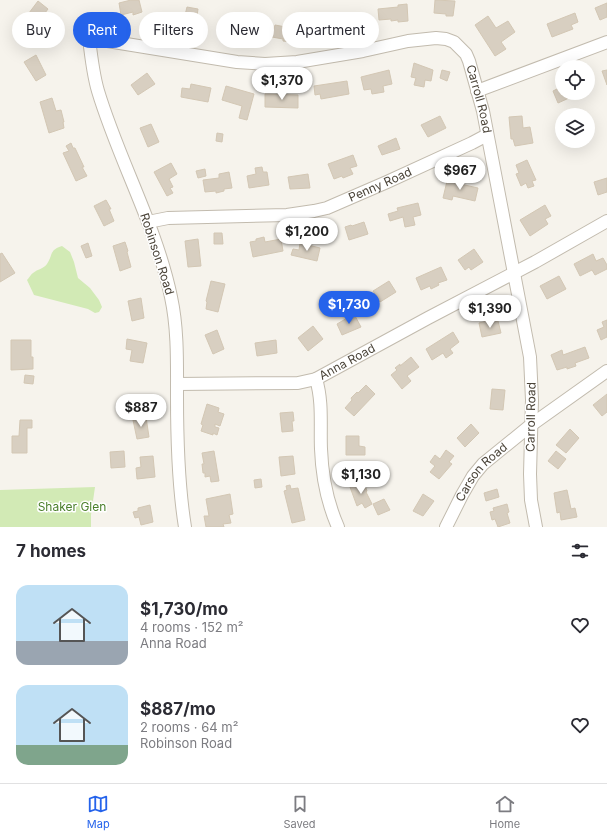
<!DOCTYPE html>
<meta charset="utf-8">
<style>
:root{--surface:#fff;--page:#f7f7f7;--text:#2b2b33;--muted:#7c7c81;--line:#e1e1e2;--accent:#2563eb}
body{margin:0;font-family:Inter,sans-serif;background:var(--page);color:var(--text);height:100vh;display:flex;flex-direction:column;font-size:15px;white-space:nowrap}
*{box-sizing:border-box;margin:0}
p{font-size:13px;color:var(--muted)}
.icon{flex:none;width:22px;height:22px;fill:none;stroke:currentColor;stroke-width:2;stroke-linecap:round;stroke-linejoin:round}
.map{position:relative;height:527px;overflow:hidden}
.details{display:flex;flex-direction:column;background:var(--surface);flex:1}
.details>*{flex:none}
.banner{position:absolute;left:12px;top:12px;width:400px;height:36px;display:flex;gap:8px}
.buttons{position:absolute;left:555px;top:60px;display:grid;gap:8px}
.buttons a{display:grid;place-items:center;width:40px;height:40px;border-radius:50%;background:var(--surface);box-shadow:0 4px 16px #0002;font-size:20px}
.price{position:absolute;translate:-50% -34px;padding:0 9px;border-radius:14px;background:#fff;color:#222;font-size:13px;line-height:26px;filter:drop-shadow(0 1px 2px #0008)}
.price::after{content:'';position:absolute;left:50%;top:24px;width:12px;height:9px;margin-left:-6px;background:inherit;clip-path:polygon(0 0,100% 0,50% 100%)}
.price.selected{background:var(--accent);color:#fff}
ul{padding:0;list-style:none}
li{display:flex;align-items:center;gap:12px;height:100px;padding:0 16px}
li span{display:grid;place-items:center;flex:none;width:112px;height:80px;border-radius:12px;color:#555}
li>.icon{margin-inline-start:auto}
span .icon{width:48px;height:48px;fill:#fffc;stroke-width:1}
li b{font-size:17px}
h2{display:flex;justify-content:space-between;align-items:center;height:48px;padding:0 16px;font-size:17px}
.tag{padding:0 14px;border-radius:18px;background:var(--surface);box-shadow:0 4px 16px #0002;font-size:14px;line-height:36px}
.tag.selected{background:var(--accent);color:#fff}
.dock{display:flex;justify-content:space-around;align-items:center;height:56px;border-top:1px solid var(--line);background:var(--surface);font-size:11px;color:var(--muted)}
.dock a{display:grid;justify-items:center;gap:2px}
.dock .selected{color:var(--accent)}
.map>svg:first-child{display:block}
.green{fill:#d2eab5}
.building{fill:#d8cfc1;stroke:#d3c7b4}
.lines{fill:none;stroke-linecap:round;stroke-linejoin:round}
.minor-casing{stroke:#c2bbae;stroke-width:14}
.minor{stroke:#fff;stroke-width:12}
.labels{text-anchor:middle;stroke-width:3;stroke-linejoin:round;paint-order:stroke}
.street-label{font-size:12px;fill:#4b4439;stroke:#fff}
.park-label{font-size:12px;fill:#4a7f2a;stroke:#fff}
</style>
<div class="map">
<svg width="607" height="527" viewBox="0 0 607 527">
<rect width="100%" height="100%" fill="#f6f3ec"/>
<path class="green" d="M62,246L70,252L74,262L78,278L90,288L99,300L102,307L99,312L95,313L88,309L34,295L27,280C29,278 31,274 33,273C38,269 43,269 47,264C53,255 49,250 62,246Z
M95,487L91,515V527H0V490Z"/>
<path class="building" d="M131,0H139L142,12L133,15V12L121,15L119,3Z
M435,0L455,1L453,16H446V14L434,13Z
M38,1L48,9L36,25L26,17Z
M607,3V17L600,20L595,8Z
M407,4L408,21L398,22V20L391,21V19L379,20L378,9L398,7V5Z
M187,7L198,9L195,31L175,26L177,14L185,15Z
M575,13L578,22L571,25L573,29L552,37L547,24Z
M488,16L496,28L508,21L515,32L501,42L506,49L495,56L475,25Z
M345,21L347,33L341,35V37L332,38V36L321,39L319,26Z
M223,22L243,24L242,38H234V36L222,34Z
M275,25L302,30L300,42L293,40L292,42L283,41V39L272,37Z
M36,55L46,75L36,81L24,62Z
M414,63L433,70L431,81L425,80L424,87L414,85L416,78L411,77Z
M389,70L392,84L383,86L384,92L372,94L371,89L364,90L361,77Z
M442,70L450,72L447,81L440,78Z
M607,70V85L602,71Z
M147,73L155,84L138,95L131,85Z
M347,81L349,94L321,99L320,94L315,95L314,86Z
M191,84L211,88L208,102L181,97L182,88L190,89Z
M226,86L254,94L247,120L239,118L242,106L222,100Z
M561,87L562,93H580L558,103L553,91Z
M265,94L298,95V108L265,107Z
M52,98L56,111L61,110L64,122H63L64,128L49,133L40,102Z
M440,116L446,128L428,137L421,125Z
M522,116L523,128L530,127L533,143L515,146L513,139H511L509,117Z
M151,124L159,142L148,147L140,128Z
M217,133L223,134L222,142L216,141Z
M396,138L400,149L382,155L378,146Z
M71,143L73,148H75L84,167H82L87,176L76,181L63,153L69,151L66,146Z
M353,155L357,166L350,168L353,174L343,178L342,176L334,179L328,164Z
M527,160L536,180L532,181L534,186L528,188L526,183L521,186L516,174L519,173L516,165Z
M171,163L177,174L169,179L173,187L170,188L173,193L167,196L154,172Z
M262,167L263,172H267L269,185L249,188L247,176L256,174L255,168Z
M205,169L206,176L198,178L196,171Z
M229,172L232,188L224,189V191L216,193V191L205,192L203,180L219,178V174Z
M308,174L310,188L290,189L288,177Z
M607,178V192L598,195L594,182Z
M447,181L478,188L475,201L453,196L452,200L443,198Z
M106,200L111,209H109L114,221L104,226L94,206Z
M418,203L421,215L413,217L415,225L405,227L403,217L390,221L388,214L398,211L397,208Z
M545,205L551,216L545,219L548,224L530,236L520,220Z
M364,222L368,234L349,240L345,227L351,225L352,226Z
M214,233H222L223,244H214Z
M264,237L265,242L281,239L283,251L253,257L250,242L256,241V239Z
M198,239L201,266L188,267L185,241Z
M125,242L128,251L127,252L131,267L120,271L113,246Z
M88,243L92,256L86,258L81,246Z
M300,243L320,248L317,261L291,255L293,249L299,250Z
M474,249L483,262L471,270L469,267L465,270L458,260Z
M2,253L15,273L0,282V254Z
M593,254L596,261L603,258L607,265V269L595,275L592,270L580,276L574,264Z
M441,267L447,280L438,283L439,285L431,289L430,286L421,290L416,278Z
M559,276L566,289L547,299L540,286Z
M211,281L225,284L218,312L206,309L207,302L206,301Z
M389,281L396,292L380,302L373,291Z
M141,298L144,318L132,321L128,301Z
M354,314L361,327L342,335L337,324Z
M607,320V337L601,340L597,330L604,327L602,322Z
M487,321V324L498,321L501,333L482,337L479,323Z
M313,326L323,339L308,351L298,338Z
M217,330L224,349L213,354L205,335Z
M453,332L459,342L450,349L453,353L446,358L443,353L432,360L426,349Z
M127,339L147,343L143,363L130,361L132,350L126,349Z
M11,340H31V357H33V369L11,370Z
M276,340L277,353L257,356L255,343Z
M585,347L589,358L575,363L576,366L567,369V367L557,370L551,355L562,350L563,355Z
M411,357L419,367L407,376L411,381L402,389L391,375L397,370L395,368L400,364V366Z
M25,375L34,376L33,384L24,383Z
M366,385L375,394L354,416L345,408L352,400L351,398L357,392L358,393Z
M492,389L505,390L503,410L490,409Z
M607,394V412L602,416L593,405Z
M207,404L219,408L218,412L224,414L220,426L215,424V427L219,428L217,435L213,433V435L201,431L203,425L201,424Z
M293,412L294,421H292L293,431L282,432L280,413Z
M146,417L149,437L137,439L133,420Z
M20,420H32V428H27V453H12V436H19Z
M471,424L479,433L465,447L457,438Z
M570,429L579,438L566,453L556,445Z
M346,436H359V446L365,447V455H346Z
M446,450L454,456L449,462L452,464L439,479L430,472L435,466L430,462L435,455L440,459Z
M124,451L125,467L111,468L110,452Z
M214,451L219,481L211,482L210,476L205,477V473H203L202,464H204L202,453Z
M556,451L566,459L558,469L548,461Z
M153,456L155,477L137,479L136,468L141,467L140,457Z
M293,456L295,474L281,476L279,457Z
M261,479L262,487L255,488L254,480Z
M361,482L364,489L366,488L367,491L366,492L372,504L365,508L362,503L357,506L350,487Z
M290,485L291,489L298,488L305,520L292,523L284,491L287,490L286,486Z
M497,489L499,497L486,501L484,493Z
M567,490L571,509L575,508L577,517L561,520L560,512L557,513L554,493Z
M230,494L233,514L229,515L231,523L223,524L224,527H206L204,516H209L206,499Z
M423,494L434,501L423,516L413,511Z
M384,499L390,510L378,515L373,504Z
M507,504L509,512L507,513L510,523L498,527L495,519L492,520L490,512L494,511L493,508Z
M150,505L153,522L141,525L139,517L135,518L133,512L138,511V508Z"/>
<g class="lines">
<g class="minor-casing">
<g id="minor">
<path d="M477,91L607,42"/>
<path id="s1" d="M148,222L168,218L287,215L314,211L327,208L387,182L472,143L487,135"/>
<path d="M316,379C323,402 320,426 321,449C322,476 327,502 338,527"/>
<path id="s2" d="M177,384L298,383L316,379L428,318L535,262L607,221"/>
<path id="s3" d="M185,527C178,484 177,440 177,397C177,364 178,329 171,297C156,225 119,161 98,91C93,74 91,56 89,38L237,62L265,64L297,62L363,51L408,41L436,38L446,39L454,42L466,54L469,61L483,111L530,357L532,400L530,474L531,500L536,527"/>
<path id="s4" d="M446,527L462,495L473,476L483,464L531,425L607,371"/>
</g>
</g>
<use href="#minor" class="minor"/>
</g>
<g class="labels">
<g class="street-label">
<text dy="4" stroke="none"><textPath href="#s3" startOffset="937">Carroll Road</textPath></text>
<text dy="4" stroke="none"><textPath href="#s1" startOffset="238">Penny Road</textPath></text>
<text transform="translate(157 254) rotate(72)" y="4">Robinson Road</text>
<text dy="4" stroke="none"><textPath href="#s2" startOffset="175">Anna Road</textPath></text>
<text transform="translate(531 417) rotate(-89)" y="4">Carroll Road</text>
<text dy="4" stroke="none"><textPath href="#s4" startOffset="66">Carson Road</textPath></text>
</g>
<g class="park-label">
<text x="72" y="511">Shaker Glen</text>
</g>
</g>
</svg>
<div class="buttons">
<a><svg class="icon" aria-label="locate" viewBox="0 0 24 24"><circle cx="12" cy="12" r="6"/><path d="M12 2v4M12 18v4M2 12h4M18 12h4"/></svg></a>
<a><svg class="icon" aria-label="layers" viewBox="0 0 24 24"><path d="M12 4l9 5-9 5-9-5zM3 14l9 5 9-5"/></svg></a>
</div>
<b class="price" style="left:282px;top:101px">$1,370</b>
<b class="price" style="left:460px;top:191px">$967</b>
<b class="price" style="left:307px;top:252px">$1,200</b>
<b class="price selected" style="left:349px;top:325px">$1,730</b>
<b class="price" style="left:490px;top:329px">$1,390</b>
<b class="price" style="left:141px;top:428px">$887</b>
<b class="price" style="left:361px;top:495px">$1,130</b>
<div class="banner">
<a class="tag">Buy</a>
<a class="tag selected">Rent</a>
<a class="tag">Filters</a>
<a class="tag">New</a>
<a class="tag">Apartment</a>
</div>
</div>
<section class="details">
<h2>7 homes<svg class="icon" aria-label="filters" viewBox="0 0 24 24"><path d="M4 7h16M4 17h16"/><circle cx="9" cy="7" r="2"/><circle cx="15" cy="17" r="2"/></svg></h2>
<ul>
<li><span style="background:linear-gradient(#bfe0f5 70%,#9aa5b1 0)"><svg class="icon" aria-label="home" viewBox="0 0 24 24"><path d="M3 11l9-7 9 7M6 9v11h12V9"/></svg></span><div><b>$1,730/mo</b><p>4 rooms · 152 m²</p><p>Anna Road</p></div><svg class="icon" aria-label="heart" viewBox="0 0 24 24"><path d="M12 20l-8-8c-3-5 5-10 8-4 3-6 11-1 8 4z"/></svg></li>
<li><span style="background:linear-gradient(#bfe0f5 75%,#7fa58c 0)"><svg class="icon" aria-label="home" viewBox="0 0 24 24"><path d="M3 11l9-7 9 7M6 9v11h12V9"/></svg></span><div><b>$887/mo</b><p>2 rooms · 64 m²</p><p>Robinson Road</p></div><svg class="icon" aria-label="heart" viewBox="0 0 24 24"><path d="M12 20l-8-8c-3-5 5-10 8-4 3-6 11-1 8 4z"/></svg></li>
</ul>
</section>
<nav class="dock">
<a class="selected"><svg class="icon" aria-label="map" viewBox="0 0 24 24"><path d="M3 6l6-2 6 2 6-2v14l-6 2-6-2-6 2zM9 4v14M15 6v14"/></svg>Map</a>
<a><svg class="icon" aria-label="saved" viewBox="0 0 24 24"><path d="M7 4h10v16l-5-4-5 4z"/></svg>Saved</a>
<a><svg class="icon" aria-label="home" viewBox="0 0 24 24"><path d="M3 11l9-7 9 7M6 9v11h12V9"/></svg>Home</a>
</nav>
